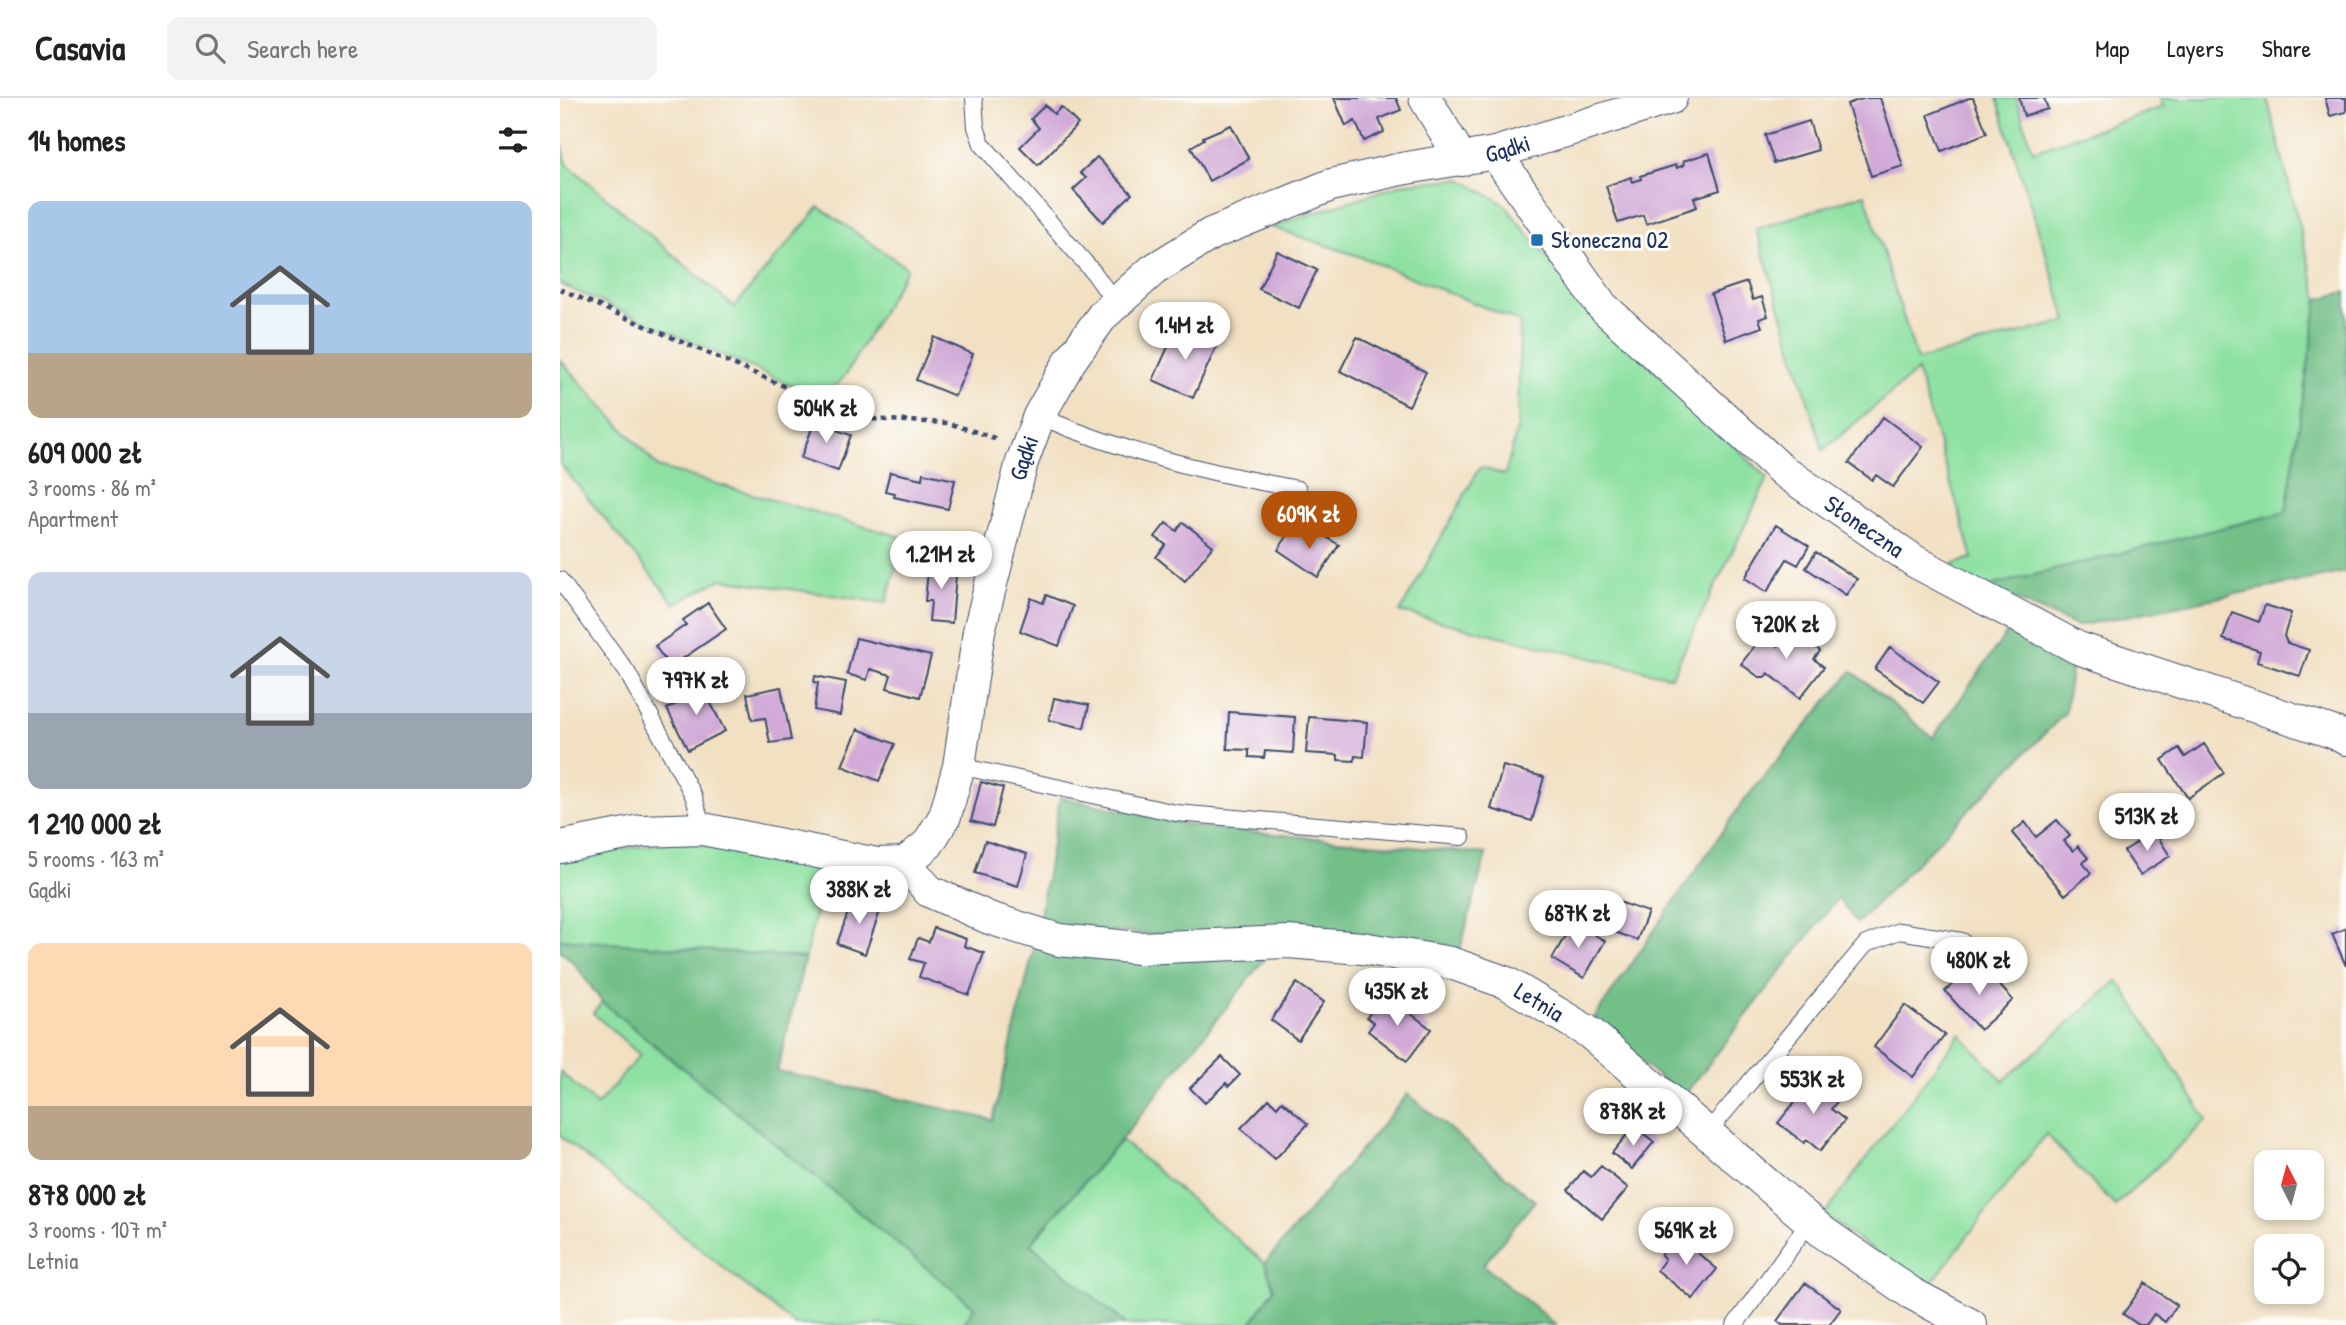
<!DOCTYPE html>
<meta charset="utf-8">
<style>
:root{--surface:#fff;--page:#f2f2f2;--text:#222;--muted:#767676;--line:#e0e0e0;--accent:#b45309}
body{margin:0;font-family:"Patrick Hand",sans-serif;background:var(--page);color:var(--text);height:100vh;display:flex;flex-direction:column;font-size:26px;white-space:nowrap}
*{box-sizing:border-box;margin:0}
p{font-size:23px;color:var(--muted)}
.icon{flex:none;width:38px;height:38px;fill:none;stroke:currentColor;stroke-width:2;stroke-linecap:round;stroke-linejoin:round}
.map{position:relative;flex:1;overflow:hidden}
.panel{display:flex;flex-direction:column;background:var(--surface);width:560px}
.panel>*{flex:none}
.needle{width:46px;rotate:354deg}
.buttons{position:absolute;left:1694px;top:1052px;display:grid;gap:14px}
.buttons a{display:grid;place-items:center;width:70px;height:70px;border-radius:14px;background:var(--surface);box-shadow:0 4px 10px #0003;font-size:35px}
.price{position:absolute;translate:-50% -60px;padding:0 16px;border-radius:24px;background:#fff;color:#222;font-size:23px;line-height:46px;filter:drop-shadow(0 2px 4px #0008)}
.price::after{content:'';position:absolute;left:50%;top:42px;width:21px;height:16px;margin-left:-10px;background:inherit;clip-path:polygon(0 0,100% 0,50% 100%)}
.price.selected{background:var(--accent);color:#fff}
ul{padding:0;list-style:none}
li{display:grid;align-content:center;gap:14px;height:371px;padding:0 28px}
li span{display:grid;place-items:center;height:217px;border-radius:14px;color:#555}
li>.icon{margin-inline-start:auto}
span .icon{width:126px;height:126px;fill:#fffc;stroke-width:1}
li b{font-size:30px}
h2{display:flex;justify-content:space-between;align-items:center;height:84px;padding:0 28px;font-size:30px}
header{display:flex;align-items:center;gap:42px;box-sizing:border-box;height:98px;padding:0 35px;background:var(--surface);border-bottom:2px solid var(--line)}
header strong{font-size:33px}
nav{display:flex;gap:38px;margin-inline-start:auto;font-size:24px}
.search{width:490px;height:63px;background:var(--page);display:flex;align-items:center;gap:18px;box-sizing:border-box;padding:0 24px;border-radius:14px;color:var(--muted);font-size:26px}
main{display:flex;flex:1;min-height:0}
.map>svg:first-child{display:block}
.green{fill:#8ee1a2;stroke:#548880;stroke-width:2}
.forest{fill:#72bf88;stroke:#467773;stroke-width:2}
.building{fill:#d1aad8}
.lines{fill:none;stroke-linecap:round;stroke-linejoin:round}
.service-casing{stroke:#3b4a6d;stroke-width:18}
.minor-casing{stroke:#3b4a6d;stroke-width:34}
.path{stroke:#3b4a6d;stroke-width:4.5;stroke-dasharray:5 5;stroke-linecap:butt}
.service{stroke:#fff;stroke-width:16}
.minor{stroke:#fff;stroke-width:32}
.poi-dot{fill:#1f6fb2;stroke:#fdfcf7;stroke-width:2.5}
.labels{text-anchor:middle;stroke-width:6;stroke-linejoin:round;paint-order:stroke}
.street-label{font-size:24px;fill:#1b2f5e;stroke:#fdfcf7}
.poi-label{font-size:24px;fill:#1b2f5e;stroke:#fdfcf7;text-anchor:start}
</style>
<header>
<strong>Casavia</strong>
<div class="search"><svg class="icon" aria-label="search" viewBox="0 0 24 24"><circle cx="10" cy="10" r="6"/><path d="M15 15l6 6"/></svg>Search here</div>
<nav><a>Map</a><a>Layers</a><a>Share</a></nav>
</header>
<main>
<section class="panel">
<h2>14 homes<svg class="icon" aria-label="filters" viewBox="0 0 24 24"><path d="M4 7h16M4 17h16"/><circle cx="9" cy="7" r="2"/><circle cx="15" cy="17" r="2"/></svg></h2>
<ul>
<li><span style="background:linear-gradient(#a9c7e8 70%,#b9a48a 0)"><svg class="icon" aria-label="home" viewBox="0 0 24 24"><path d="M3 11l9-7 9 7M6 9v11h12V9"/></svg></span><div><b>609 000 zł</b><p>3 rooms · 86 m²</p><p>Apartment</p></div></li>
<li><span style="background:linear-gradient(#c9d6e8 65%,#9aa5b1 0)"><svg class="icon" aria-label="home" viewBox="0 0 24 24"><path d="M3 11l9-7 9 7M6 9v11h12V9"/></svg></span><div><b>1 210 000 zł</b><p>5 rooms · 163 m²</p><p>Gądki</p></div></li>
<li><span style="background:linear-gradient(#ffd9b3 75%,#b9a48a 0)"><svg class="icon" aria-label="home" viewBox="0 0 24 24"><path d="M3 11l9-7 9 7M6 9v11h12V9"/></svg></span><div><b>878 000 zł</b><p>3 rooms · 107 m²</p><p>Letnia</p></div></li>
</ul>
</section>
<div class="map">
<svg width="1786" height="1227" viewBox="0 0 1786 1227">
<rect width="100%" height="100%" fill="#fdfcf7"/>
<filter id="ink" filterUnits="userSpaceOnUse"><feTurbulence type="fractalNoise" baseFrequency=".0143" numOctaves="2"/><feDisplacementMap in="SourceGraphic" scale="14" xChannelSelector="R" yChannelSelector="G"/><feConvolveMatrix kernelMatrix="1 2 1 2 8 2 1 2 1" color-interpolation-filters="sRGB"/></filter>
<filter id="wash" filterUnits="userSpaceOnUse"><feTurbulence type="fractalNoise" baseFrequency=".00686" numOctaves="4" result="noise"/><feDisplacementMap in="SourceGraphic" scale="28" xChannelSelector="R" yChannelSelector="G"/><feGaussianBlur stdDeviation="1.57" result="paint"/><feColorMatrix in="noise" values="0 0 0 0 0 0 0 0 0 0 0 0 0 0 0 0 0 1.4 0 .05"/><feComposite in="paint" operator="in"/></filter>
<g filter="url(#wash)">
<rect width="100%" height="100%" fill="#f1e0c2"/>
<path class="green" d="M1437,0H1456L1473,53L1603,9L1600,0H1707L1758,201L1726,414L1426,489L1388,473L1394,466L1413,460L1357,273L1263,352L1196,131L1305,96L1357,262L1507,223Z
M0,39L7,66L174,209L259,109L347,170L285,278L263,301L0,186Z
M901,81L944,106L1023,204L1208,380L1111,579L840,514L920,369L945,377L958,327L960,224L804,160L711,129L845,85Z
M0,262L98,369L345,440L326,505L161,481L115,506L0,366Z
M116,743L267,767L245,860L0,841V760Z
M1558,882L1647,1022L1555,1108L1486,1036L1367,1191L1264,1117L1400,936L1443,983Z
M42,904L415,1209L403,1227H235L0,1038V974L37,1007L80,957L33,915Z
M561,1042L705,1165L714,1191L690,1227H567L470,1146Z"/>
<path class="forest" d="M1786,194V474L1517,528L1426,489L1726,414L1758,201Z
M1450,530L1513,559L1505,615L1297,825L1278,800L1123,999L1032,923L1182,705L1292,573L1373,640Z
M500,699L639,729L926,756L899,855L478,829Z
M0,841L245,860L217,973L433,1022L475,846L710,854L561,1042L470,1146L567,1227H403L414,1209L42,904L14,865L0,852Z
M848,996L975,1103L923,1167L996,1227H690L714,1191L705,1165Z"/>
<g id="blocks">
<path class="building" d="M774,0H836L841,12L819,21L824,34L804,43L795,23L786,28Z
M1305,0H1320L1343,68L1311,78L1287,6Z
M1409,0H1413L1427,35L1382,53L1368,17Z
M1459,0H1484L1488,11L1464,18Z
M1765,0H1786V14L1770,18Z
M485,7L494,16L501,9L518,26L478,67L460,49L479,30L471,21Z
M1249,23L1258,52L1214,65L1205,37Z
M671,27L689,61L649,83L631,49L644,41L643,39Z
M1149,55L1160,92L1134,100L1137,109L1086,126L1083,117L1058,125L1046,88L1071,79L1072,84L1081,81L1080,78L1103,71L1116,67L1117,70L1124,67L1123,63Z
M537,59L572,96L543,124L513,92L526,80L520,75Z
M717,153L757,172L739,210L699,191Z
M1187,184L1193,202L1202,199L1208,218L1199,221L1202,229L1166,242L1151,196Z
M618,227L658,245L633,300L593,282Z
M374,239L413,256L395,298L356,282Z
M797,239L866,274L849,308L780,273Z
M257,317L270,322L268,329L291,337L278,373L241,360Z
M1323,319L1363,349L1333,389L1316,377L1312,382L1289,365Z
M330,374L362,381L363,375L395,382L388,411L334,399L335,395L325,393Z
M623,424L653,448L625,483L596,459L606,447L595,439L606,425L617,433Z
M1216,427L1249,448L1238,467L1227,461L1207,494L1185,480Z
M732,431L740,436L743,432L756,441L760,435L779,447L758,479L718,452Z
M1256,454L1297,481L1286,497L1246,470Z
M369,463L397,465L392,525L369,523L371,503H365Z
M486,497L513,508L499,548L460,533L471,500L483,505Z
M148,505L166,531L110,569L95,548L126,527L123,522Z
M1705,507L1731,515L1724,538L1727,545L1749,552L1740,578L1697,564L1700,553L1663,541L1672,514L1699,524Z
M1232,527L1260,553L1254,561L1264,569L1240,600L1208,575L1205,579H1199L1181,566L1203,537L1218,548Z
M296,540L371,558L360,599L327,590L331,577L310,571L307,582L287,576Z
M1330,549L1379,584L1363,605L1315,571Z
M255,578L286,584L280,617L254,612L258,585L254,584Z
M139,582L165,633L128,652L107,611L125,601L121,592Z
M221,589L231,642L210,645L205,620L192,622L187,596Z
M494,600L529,607L524,630L489,622Z
M669,614L735,619L733,655L705,653L704,660L689,659V652L667,651Z
M749,619L807,624L804,659L795,658L794,663L778,662V657L746,655Z
M298,631L335,646L319,683L282,668Z
M1644,646L1664,675L1628,700L1602,662L1619,650L1625,659Z
M943,668L984,679L972,723L931,711Z
M421,684L443,690L433,729L411,723Z
M1497,722L1510,738L1504,743L1513,753L1518,748L1528,760L1523,765L1531,775L1505,797L1452,735L1465,724L1476,739Z
M1594,733L1610,758L1580,777L1564,753Z
M425,743L467,756L458,788L415,775Z
M293,800L321,810L305,856L277,846Z
M1059,804L1088,814L1077,842L1049,832Z
M1013,824L1045,843L1024,880L992,861Z
M374,830L406,841L404,848L424,855L409,897L359,879L364,865L350,861L358,840L369,844Z
M1786,830V868L1772,836Z
M1422,868L1453,902L1420,932L1385,893L1403,877L1407,881Z
M737,885L764,904L738,942L711,922Z
M825,896L871,931L847,963L808,933L814,925L807,919Z
M1345,907L1385,937L1353,979L1314,949Z
M662,959L680,977L669,988L666,985L645,1005L630,990Z
M1254,980L1280,1000L1271,1011L1285,1022L1260,1053L1247,1042L1244,1045L1218,1025Z
M709,1001L717,1009L722,1003L748,1026L715,1061L681,1030Z
M1074,1028L1094,1044L1072,1071L1052,1055Z
M1041,1068L1068,1090L1042,1121L1008,1092L1023,1073L1031,1079Z
M1116,1137L1157,1171L1133,1201L1097,1172L1105,1161L1101,1157Z
M1245,1185L1281,1211L1269,1227H1222L1217,1223Z
M1585,1185L1617,1207L1605,1224L1594,1216L1586,1227H1579L1563,1216Z"/>
</g>
</g>
<g filter="url(#ink)">
<use href="#blocks" fill-opacity="0" stroke="#3b4a6d" stroke-width="2"/>
<g class="lines">
<g class="service-casing">
<path id="service" d="M414,0L416,29L422,46L534,175L556,206
M479,318C562,354 649,375 738,391
M0,482L67,574L134,699L143,731
M399,668L616,715L902,739
M1147,1035L1306,846L1339,833L1402,843
M1175,1227L1250,1123"/>
</g>
<g class="minor-casing">
<g id="minor">
<path d="M865,0L902,62"/>
<path id="s1" d="M935,55L1042,208L1223,373L1356,464L1518,550L1775,635L1786,641"/>
<path id="s2" d="M0,749L81,733L143,731L317,766L345,765L368,746L385,718L399,668L419,533L462,364L479,318L510,263L543,217L593,172L651,136L771,87L841,71L935,55L1111,0"/>
<path id="s3" d="M345,765L369,793L429,820L499,842L579,850L728,844L802,850L891,865L947,885L1030,935L1264,1135L1351,1195L1411,1227"/>
</g>
</g>
<path class="path" d="M0,191L256,302L290,320L388,325L438,341"/>
<use href="#service" class="service"/>
<use href="#minor" class="minor"/>
</g>
</g>
<rect class="poi-dot" x="970" y="135" width="14" height="14" rx="3.5"/>
<g class="labels">
<g class="street-label">
<text dy="8" stroke="none"><textPath href="#s2" startOffset="1390">Gądki</textPath></text>
<text dy="8" stroke="none"><textPath href="#s2" startOffset="780">Gądki</textPath></text>
<text dy="8" stroke="none"><textPath href="#s1" startOffset="530">Słoneczna</textPath></text>
<text dy="8" stroke="none"><textPath href="#s3" startOffset="667">Letnia</textPath></text>
</g>
<g class="poi-label">
<text x="991" y="150">Słoneczna 02</text>
</g>
</g>
</svg>
<div class="buttons">
<a><svg class="needle" viewBox="-14 -14 28 28"><path d="M0-13l5 13h-10z" fill="#e53935"/><path d="M0 13l5-13h-10z" fill="#767676"/></svg></a>
<a><svg class="icon" aria-label="locate" viewBox="0 0 24 24"><circle cx="12" cy="12" r="6"/><path d="M12 2v4M12 18v4M2 12h4M18 12h4"/></svg></a>
</div>
<b class="price" style="left:625px;top:264px">1.4M zł</b>
<b class="price" style="left:266px;top:347px">504K zł</b>
<b class="price selected" style="left:749px;top:453px">609K zł</b>
<b class="price" style="left:381px;top:493px">1.21M zł</b>
<b class="price" style="left:1226px;top:563px">720K zł</b>
<b class="price" style="left:136px;top:619px">797K zł</b>
<b class="price" style="left:1587px;top:755px">513K zł</b>
<b class="price" style="left:299px;top:828px">388K zł</b>
<b class="price" style="left:1018px;top:852px">687K zł</b>
<b class="price" style="left:1419px;top:899px">480K zł</b>
<b class="price" style="left:837px;top:930px">435K zł</b>
<b class="price" style="left:1253px;top:1018px">553K zł</b>
<b class="price" style="left:1073px;top:1050px">878K zł</b>
<b class="price" style="left:1126px;top:1169px">569K zł</b>
</div>
</main>
